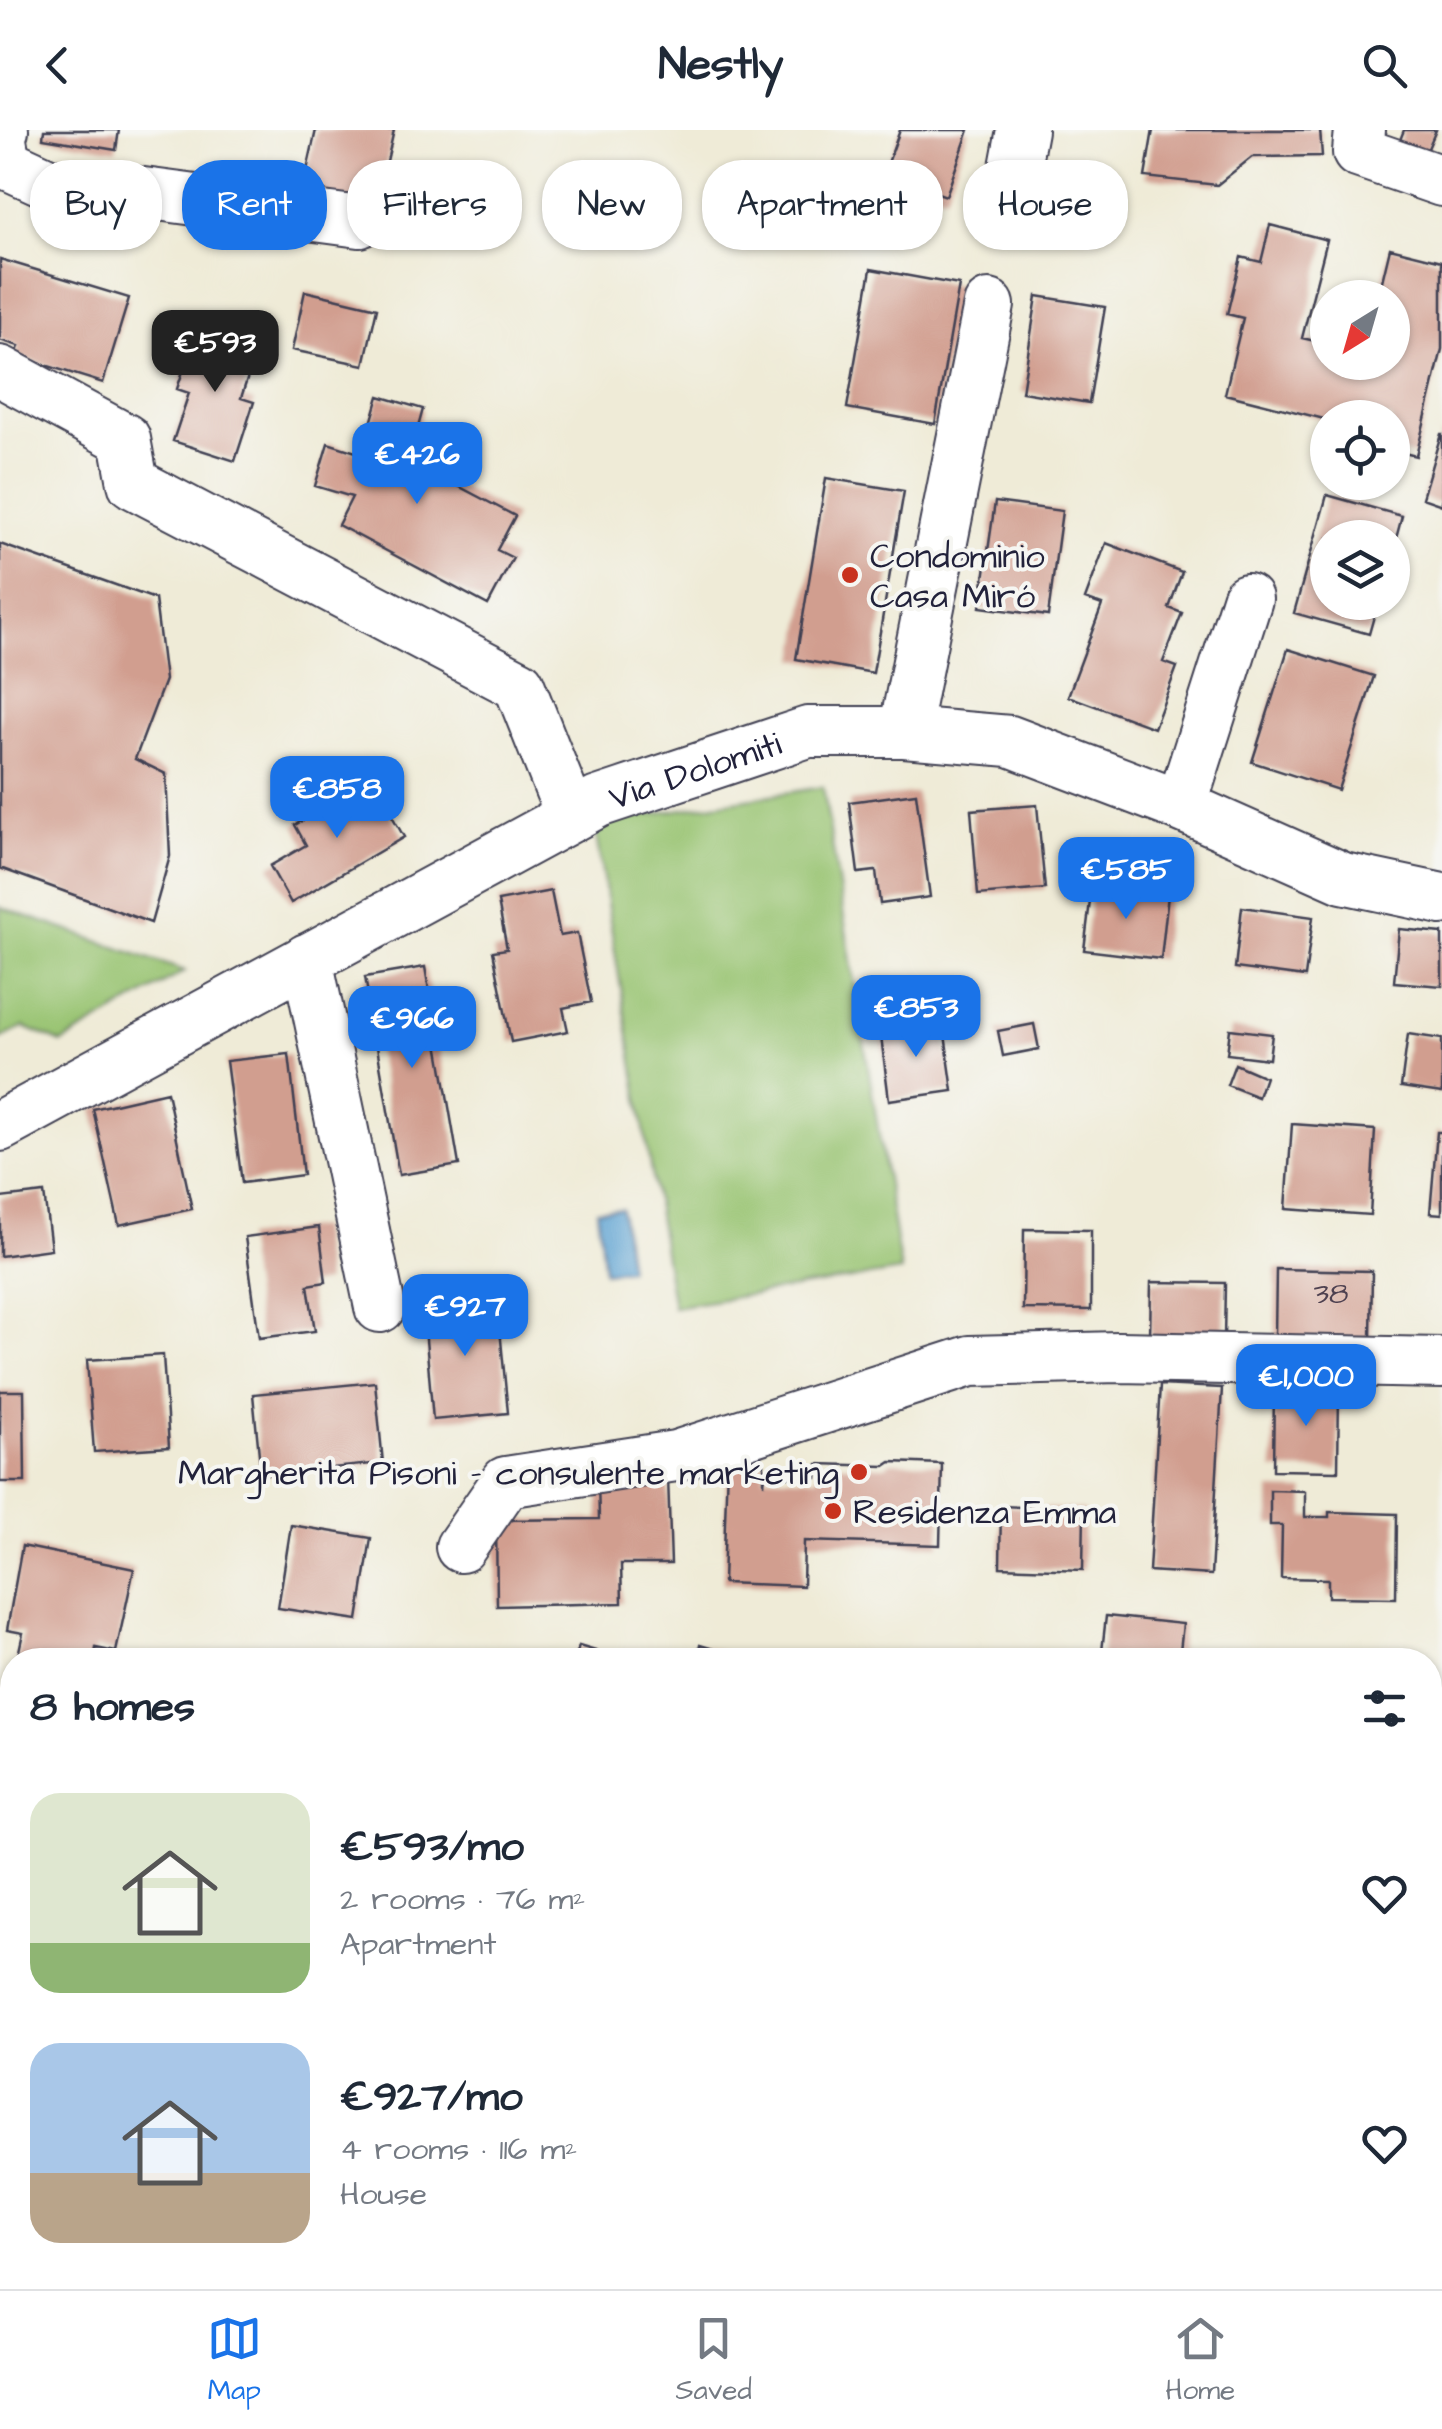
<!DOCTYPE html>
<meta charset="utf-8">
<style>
:root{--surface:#fff;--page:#f2f2f3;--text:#1f2937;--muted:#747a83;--line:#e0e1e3;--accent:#1a73e8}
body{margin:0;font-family:"Architects Daughter",sans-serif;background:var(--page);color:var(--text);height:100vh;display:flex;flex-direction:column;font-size:38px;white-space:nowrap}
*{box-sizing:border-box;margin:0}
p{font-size:32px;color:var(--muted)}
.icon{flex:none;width:55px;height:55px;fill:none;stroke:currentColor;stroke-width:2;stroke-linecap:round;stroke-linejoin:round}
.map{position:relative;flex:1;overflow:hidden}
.panel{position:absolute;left:0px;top:1518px;width:1442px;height:642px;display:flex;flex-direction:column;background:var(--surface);border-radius:40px 40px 0 0;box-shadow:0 2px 8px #0004}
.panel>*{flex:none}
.banner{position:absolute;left:30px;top:30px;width:1382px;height:90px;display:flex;gap:20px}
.needle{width:65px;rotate:217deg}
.buttons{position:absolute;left:1310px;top:150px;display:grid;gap:20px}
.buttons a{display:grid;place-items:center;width:100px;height:100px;border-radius:50%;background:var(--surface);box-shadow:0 2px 8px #0004;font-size:50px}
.price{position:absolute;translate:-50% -85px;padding:0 22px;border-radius:20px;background:var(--accent);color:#fff;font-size:32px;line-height:65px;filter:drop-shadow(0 2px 5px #0008)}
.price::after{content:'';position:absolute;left:50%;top:60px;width:30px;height:22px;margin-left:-15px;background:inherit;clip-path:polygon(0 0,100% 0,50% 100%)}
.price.active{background:#222;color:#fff}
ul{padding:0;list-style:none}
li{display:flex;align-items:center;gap:30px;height:250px;padding:0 30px}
li span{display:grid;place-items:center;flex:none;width:280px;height:200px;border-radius:30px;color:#555}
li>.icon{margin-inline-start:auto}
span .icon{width:120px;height:120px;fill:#fffc;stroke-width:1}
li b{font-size:42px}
h2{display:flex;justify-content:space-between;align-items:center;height:120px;padding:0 30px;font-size:42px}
.pill{padding:0 35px;border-radius:40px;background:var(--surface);box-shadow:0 2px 8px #0004;font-size:35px;line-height:90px}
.pill.active{background:var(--accent);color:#fff}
header{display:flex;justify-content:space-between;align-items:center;height:130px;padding:0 30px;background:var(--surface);font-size:45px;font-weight:700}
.tab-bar{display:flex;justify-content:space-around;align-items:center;height:140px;border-top:2px solid var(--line);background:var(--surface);font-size:28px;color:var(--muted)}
.tab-bar a{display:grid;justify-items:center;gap:5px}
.tab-bar .active{color:var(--accent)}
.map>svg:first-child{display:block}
.green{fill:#97c370;stroke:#5c7256;stroke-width:2.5}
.water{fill:#5ca1d1;stroke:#3f6286;stroke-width:2.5}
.building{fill:#d19e8f}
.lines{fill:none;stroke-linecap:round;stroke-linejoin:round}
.minor-casing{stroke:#414052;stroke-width:54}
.major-casing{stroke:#414052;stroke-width:59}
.minor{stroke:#fff;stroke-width:50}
.major{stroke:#fbbb8c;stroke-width:55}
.poi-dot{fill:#c8321e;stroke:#f6f6f2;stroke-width:4}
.labels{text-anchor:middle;stroke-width:8;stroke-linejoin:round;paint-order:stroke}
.number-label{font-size:30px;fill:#4e4150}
.poi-label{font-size:35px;fill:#22223b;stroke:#f6f6f2;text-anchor:start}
.street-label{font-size:35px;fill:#22223b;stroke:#f6f6f2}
</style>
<header><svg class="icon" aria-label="back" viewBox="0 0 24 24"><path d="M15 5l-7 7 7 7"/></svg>Nestly<svg class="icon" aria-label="search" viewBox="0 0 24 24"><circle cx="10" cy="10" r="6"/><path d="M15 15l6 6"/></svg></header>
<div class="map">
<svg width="1442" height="2159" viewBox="0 0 1442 2159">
<rect width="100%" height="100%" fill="#f6f6f2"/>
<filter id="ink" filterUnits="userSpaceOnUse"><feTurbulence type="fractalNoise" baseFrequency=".01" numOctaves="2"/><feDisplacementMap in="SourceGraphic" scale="20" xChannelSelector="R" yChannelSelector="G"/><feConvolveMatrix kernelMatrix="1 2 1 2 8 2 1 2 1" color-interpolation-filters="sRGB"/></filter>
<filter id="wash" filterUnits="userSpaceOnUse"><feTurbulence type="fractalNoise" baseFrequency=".0048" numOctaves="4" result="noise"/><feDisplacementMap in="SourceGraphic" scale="40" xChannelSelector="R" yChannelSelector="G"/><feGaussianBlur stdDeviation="2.25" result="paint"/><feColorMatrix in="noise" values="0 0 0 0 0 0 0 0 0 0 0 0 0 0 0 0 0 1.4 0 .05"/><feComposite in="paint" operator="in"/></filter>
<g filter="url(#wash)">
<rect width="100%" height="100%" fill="#efebd7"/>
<path class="green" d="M823,657L901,1141L673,1177L594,693Z
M0,777L185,841L62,913L24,897L0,909Z"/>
<path class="water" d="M621,1078L629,1139L604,1142L597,1080Z"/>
<g id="blocks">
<path class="building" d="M44,0H119L116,20L43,8Z
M316,0H394L376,80L302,63Z
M900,0H969L946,66L884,44Z
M1153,0H1320L1322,26L1252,27L1217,55L1145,47Z
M1404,0H1436L1423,30L1396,20Z
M1270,95L1327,110L1302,208L1328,214V232H1392V168H1378L1390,118L1442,131V219L1416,326L1392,320V288L1328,290L1225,264L1243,188L1227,184L1241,127L1261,132Z
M0,129L129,168L103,253L16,226L19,216L0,210Z
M871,139L959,155L935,294L847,278Z
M305,161L377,178L364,235L292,220Z
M1037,166L1105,177L1089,273L1022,262Z
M197,199L257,219L241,268L254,272L235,331L173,311L189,263L177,259Z
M379,266L423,279L409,330L515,386L497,420L513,428L488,475L338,395L352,367L315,356L328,313L362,324Z
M1441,304H1442V375L1422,368Z
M826,348L904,361L873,543L796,529Z
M1327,365L1402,386L1394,416L1392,408H1328V472H1378L1369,504L1294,483Z
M995,372L1062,381L1048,486L980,477Z
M1106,413L1182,442L1169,478L1182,483L1163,532L1177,537L1154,598L1068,566L1102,475L1085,469Z
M0,414L155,469L165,550L135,629L166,644L170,726L151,793L0,738Z
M1288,519L1374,546L1338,660L1252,632Z
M372,651L404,707L291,773L270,736L306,715L295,695Z
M916,663L930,767L880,774L876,741L858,743L849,672Z
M1037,675L1045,759L978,765L971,680Z
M1092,755L1168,765L1161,829L1084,820Z
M551,761L560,806L577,803L591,872L563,878L568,901L511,912L493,821L507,819L498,771Z
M1242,777L1313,787L1305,847L1235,838Z
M1399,799L1442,803V856L1394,852Z
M425,837L459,1035L399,1045L365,847Z
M943,890L953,961L889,970L880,898Z
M1034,894L1039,919L1003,926L998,901Z
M1230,899L1272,904L1269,929L1227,924Z
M1408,904L1442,909V963L1401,957Z
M289,924L303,1045L242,1053L226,931Z
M1235,934L1265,947L1258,967L1227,955Z
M167,962L192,1079L119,1095L93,979Z
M1292,994L1375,1000L1370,1085L1286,1079Z
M1437,1002H1442V1084L1430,1083Z
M44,1063L51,1119L0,1126V1068Z
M319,1097L326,1152L308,1155L315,1201L259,1208L245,1107Z
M1024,1099L1091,1100V1180L1023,1179Z
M1276,1139L1372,1141L1371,1210L1275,1208Z
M1151,1152L1225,1153L1224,1210L1150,1208Z
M497,1168L508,1283L433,1290L423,1175Z
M163,1225L169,1317L94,1322L87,1230Z
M375,1252L383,1333L261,1345L253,1264Z
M1160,1255L1222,1258L1211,1445L1149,1441Z
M1274,1257L1339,1258L1338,1341L1273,1340Z
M0,1261H24L25,1352H0Z
M891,1332L942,1334L940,1415L804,1411L803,1456L723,1453L727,1333L764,1334V1354L765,1346L817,1348L818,1334L885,1336Z
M668,1347L671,1434H621L622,1473L497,1476L496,1390L599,1389L598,1349Z
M1270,1360L1305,1361V1387H1329V1382L1397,1384L1396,1468L1328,1467V1449L1281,1448L1282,1395H1270Z
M1001,1376L1084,1380L1083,1440L1000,1437Z
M291,1395L371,1408L358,1490L278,1478Z
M22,1416L134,1439L116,1522L96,1518L94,1530H17L23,1503L7,1500Z
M1106,1486L1183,1494L1179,1530H1101Z
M700,1515L748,1529V1530H696Z
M579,1516L622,1529V1530H575Z
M0,1632L12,1635V1750L0,1747Z
M1430,1687L1442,1689V1762L1430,1761Z
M1285,2148L1322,2158V2159H1282Z"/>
</g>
</g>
<g filter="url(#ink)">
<use href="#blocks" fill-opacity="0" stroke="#414052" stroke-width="2.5"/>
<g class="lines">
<g class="minor-casing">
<g id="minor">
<path d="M3,0L0,4L5,33L55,56L113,59L360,92"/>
<path d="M1360,0L1358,22L1442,51"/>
<path d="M1013,48L1022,0"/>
<path d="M0,241L125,309L133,353L519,555L571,686"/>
<path d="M904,602L989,175"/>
<path d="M1181,676L1247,469"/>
<path d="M307,829L380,1177"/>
<path id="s1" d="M0,996L598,672L808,602H904L1010,611L1181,676L1343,748L1442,769"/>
<path d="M461,1417L506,1352L676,1326L970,1231L1118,1227L1442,1233"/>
<path d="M0,1857L12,1853"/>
<path d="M1032,2148L1076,2159"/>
<path d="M1223,2159L1248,2148"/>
</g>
</g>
<g class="major-casing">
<path id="major" d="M1430,2035L1442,2007
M1389,2159L1392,2148"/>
</g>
<use href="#minor" class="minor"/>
<use href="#major" class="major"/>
</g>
</g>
<g class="poi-dot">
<circle cx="850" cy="445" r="10"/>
<circle cx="859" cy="1342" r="10"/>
<circle cx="833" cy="1381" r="10"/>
</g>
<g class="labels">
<g class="number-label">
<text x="1331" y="1173">38</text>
</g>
<g class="poi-label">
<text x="870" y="437">Condominio<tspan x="870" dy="40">Casa Miró</tspan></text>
<text x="839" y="1354" text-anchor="end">Margherita Pisoni - consulente marketing</text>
<text x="853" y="1393">Residenza Emma</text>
</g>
<g class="street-label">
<text dy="12" stroke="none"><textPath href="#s1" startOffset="782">Via Dolomiti</textPath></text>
</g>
</g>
</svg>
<div class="buttons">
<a><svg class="needle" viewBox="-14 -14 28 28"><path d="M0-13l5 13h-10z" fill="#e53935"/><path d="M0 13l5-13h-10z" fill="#747a83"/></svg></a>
<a><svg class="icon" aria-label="locate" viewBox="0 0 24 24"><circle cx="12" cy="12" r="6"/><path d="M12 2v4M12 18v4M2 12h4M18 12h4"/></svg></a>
<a><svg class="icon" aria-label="layers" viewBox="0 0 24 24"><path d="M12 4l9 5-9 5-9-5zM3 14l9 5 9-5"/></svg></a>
</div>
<b class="price active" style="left:215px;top:265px">€593</b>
<b class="price" style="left:417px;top:377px">€426</b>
<b class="price" style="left:337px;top:711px">€858</b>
<b class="price" style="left:1126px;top:792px">€585</b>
<b class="price" style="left:916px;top:930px">€853</b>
<b class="price" style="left:412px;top:941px">€966</b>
<b class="price" style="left:465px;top:1229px">€927</b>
<b class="price" style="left:1306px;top:1299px">€1,000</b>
<div class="banner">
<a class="pill">Buy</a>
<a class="pill active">Rent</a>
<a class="pill">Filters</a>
<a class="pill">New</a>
<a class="pill">Apartment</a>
<a class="pill">House</a>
</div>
<section class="panel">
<h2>8 homes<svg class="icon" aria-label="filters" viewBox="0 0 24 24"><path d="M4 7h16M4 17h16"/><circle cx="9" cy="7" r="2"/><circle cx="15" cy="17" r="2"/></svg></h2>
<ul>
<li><span style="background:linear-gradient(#dfe7d0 75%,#8fb573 0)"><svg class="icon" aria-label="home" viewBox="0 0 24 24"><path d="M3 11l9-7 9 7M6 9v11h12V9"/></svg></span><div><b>€593/mo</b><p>2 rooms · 76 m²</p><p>Apartment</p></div><svg class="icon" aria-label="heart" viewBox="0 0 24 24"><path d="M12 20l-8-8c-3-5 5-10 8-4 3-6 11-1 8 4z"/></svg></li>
<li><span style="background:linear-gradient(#a9c7e8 65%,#b9a48a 0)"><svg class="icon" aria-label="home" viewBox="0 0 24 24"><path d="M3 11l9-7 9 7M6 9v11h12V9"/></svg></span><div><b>€927/mo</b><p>4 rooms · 116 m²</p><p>House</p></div><svg class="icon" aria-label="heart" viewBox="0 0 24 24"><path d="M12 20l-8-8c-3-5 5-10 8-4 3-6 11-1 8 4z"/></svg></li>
</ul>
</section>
</div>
<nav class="tab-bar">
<a class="active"><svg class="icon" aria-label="map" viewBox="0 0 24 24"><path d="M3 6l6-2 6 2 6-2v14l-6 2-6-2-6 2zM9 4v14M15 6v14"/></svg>Map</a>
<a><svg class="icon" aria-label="saved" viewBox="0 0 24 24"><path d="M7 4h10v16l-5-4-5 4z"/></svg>Saved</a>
<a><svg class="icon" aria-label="home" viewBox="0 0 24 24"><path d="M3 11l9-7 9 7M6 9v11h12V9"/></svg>Home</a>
</nav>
